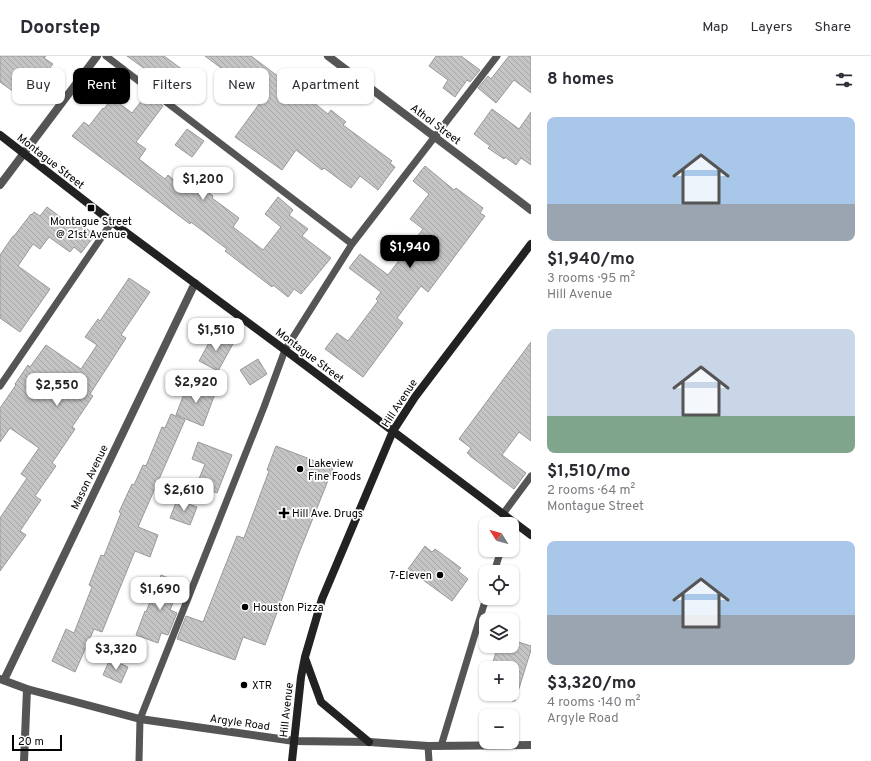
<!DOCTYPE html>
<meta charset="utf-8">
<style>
:root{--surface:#fff;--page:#f7f7f7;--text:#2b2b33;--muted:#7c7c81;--line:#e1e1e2;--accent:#000}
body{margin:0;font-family:Overpass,sans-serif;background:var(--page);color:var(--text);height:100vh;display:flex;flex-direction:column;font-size:15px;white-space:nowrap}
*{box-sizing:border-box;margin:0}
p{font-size:13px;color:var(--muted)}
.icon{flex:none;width:22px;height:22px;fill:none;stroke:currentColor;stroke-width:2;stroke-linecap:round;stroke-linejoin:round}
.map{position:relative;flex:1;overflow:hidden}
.drawer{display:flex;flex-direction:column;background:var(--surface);width:340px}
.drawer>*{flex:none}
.guide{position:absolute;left:12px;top:12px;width:380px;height:36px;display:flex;gap:8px}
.needle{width:26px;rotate:307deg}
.tools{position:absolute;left:479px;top:461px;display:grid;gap:8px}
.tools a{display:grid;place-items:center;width:40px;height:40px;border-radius:8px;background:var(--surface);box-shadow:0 1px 3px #0004;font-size:20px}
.scale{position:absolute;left:12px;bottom:10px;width:50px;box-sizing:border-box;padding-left:4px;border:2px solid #000;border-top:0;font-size:11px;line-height:14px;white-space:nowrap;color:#000;-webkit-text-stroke:3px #fff;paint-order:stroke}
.price{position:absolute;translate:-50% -34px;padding:0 9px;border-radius:8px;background:#fff;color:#222;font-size:13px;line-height:26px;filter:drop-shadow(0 1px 2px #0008)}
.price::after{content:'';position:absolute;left:50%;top:24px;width:12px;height:9px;margin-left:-6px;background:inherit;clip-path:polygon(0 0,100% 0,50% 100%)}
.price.on{background:var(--accent);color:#fff}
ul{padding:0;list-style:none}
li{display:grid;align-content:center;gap:8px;height:212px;padding:0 16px}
li span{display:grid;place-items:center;height:124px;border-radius:8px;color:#555}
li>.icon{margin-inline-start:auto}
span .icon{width:72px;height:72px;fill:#fffc;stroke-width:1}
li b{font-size:17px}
h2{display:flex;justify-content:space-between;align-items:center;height:48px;padding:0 16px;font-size:17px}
.tag{padding:0 14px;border-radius:8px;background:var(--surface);box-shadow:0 1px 3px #0004;font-size:14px;line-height:36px}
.tag.on{background:var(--accent);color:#fff}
header{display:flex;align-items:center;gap:24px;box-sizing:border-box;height:56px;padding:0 20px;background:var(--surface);border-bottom:1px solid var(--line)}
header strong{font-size:19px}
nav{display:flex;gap:22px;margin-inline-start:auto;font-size:14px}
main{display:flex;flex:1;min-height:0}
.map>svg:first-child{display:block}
.building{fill:url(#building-back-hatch);stroke:#999}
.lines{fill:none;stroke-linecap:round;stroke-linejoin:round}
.lane{stroke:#555;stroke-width:7}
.street{stroke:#555;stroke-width:8}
.secondary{stroke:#222;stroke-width:8}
.poi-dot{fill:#000;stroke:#fff;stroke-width:1.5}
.labels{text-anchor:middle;stroke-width:3.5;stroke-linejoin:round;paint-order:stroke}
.street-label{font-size:11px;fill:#000;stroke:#fff}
.poi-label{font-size:11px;fill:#000;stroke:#fff;text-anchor:start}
</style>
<header>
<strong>Doorstep</strong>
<nav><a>Map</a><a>Layers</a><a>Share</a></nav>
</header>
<main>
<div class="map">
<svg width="531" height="705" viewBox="0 0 531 705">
<defs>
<pattern id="building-back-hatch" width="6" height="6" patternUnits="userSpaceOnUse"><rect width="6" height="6" fill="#c4c4c4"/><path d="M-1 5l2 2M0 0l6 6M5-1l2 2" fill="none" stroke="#a7a7a7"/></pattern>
</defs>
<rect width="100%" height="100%" fill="#fff"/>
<path class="building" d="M0,0H46L44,2L53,8L45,18L37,12L17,38L0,26Z
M127,0H164L187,17L169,42L154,30L159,23Z
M205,0H251L279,21L280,20L328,58L331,54L346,66L343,69L392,105L390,107L395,111L378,134L360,120L351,132L324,112L322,114L296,94L282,114L235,81L265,40L243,23L241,27Z
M436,0H461L480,14L470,26L467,24L455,41L443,32L448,24L429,10Z
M509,0H531V37L514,24L496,47L478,32L488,20L491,23Z
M147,38L163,50L136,86L146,93L139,103L165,123L168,119L176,126L183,116L213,140L212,142L239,162L233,171L263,194L281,171L265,158L278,141L293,154L289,159L308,173L302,180L331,202L301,238L294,233L288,241L273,229L272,231L225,195L227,193L191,166L190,168L72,80L84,66L89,70L103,52L104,53L112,42L132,57Z
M492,53L519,73L531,56V109L521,102L516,109L505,101L504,103L488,92L490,90L474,78Z
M187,73L204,85L192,101L175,89Z
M425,110L454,134L456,132L483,152L480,157L485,160L428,236L421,230L397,262L403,267L363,321L325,293L337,277L348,285L378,245L376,243L381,236L349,212L360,198L388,219L423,173L410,163L429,138L413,125Z
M47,151L75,172L79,167L95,179L81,197L74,191L70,196L49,181L40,193L33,188L18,210L50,233L20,276L0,262V199L13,180H14L31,158L32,159L34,156L40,160Z
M129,222L150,236L121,279L126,282L90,338L93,340L72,371L75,373L52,407L56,410L35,440L41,444L20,475L26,479L0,515V462L27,422L21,418L39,392L10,372L0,386V352L16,329L15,328L28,309L30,311L46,289L81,313L97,289L85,281L98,263L100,265Z
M215,276L234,286L218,315L199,305Z
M531,286V385L519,376L502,399L526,417L514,433L470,400V399L467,397L471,392L459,383Z
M258,303L267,318L250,329L240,314Z
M188,327L208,335L219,327L203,370L176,359Z
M171,358L185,364L138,471L158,479L150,501L135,495L102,576L94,573L75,616L52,605L66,573L74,577L92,531L89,529L101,499L104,500L121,457L119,456L132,428L134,429L143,409L146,410L162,371L165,372Z
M198,386L232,399L217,437L197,428L205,408L192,403Z
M276,390L333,412L297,502L265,589L243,581L235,604L177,583L186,560L203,566L237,480L244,482L269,415L267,414Z
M177,444L197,451L190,469L170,462Z
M425,490L432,496L435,493L461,512L458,515L468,523L452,545L408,513Z
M161,519L181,527L170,554L177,557L168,579L161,577L158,587L136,579L145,555L146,556Z
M512,584L531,590V594L515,645H512V612H491L498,590H512Z
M110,603L128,611L121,627L103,619Z"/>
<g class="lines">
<path class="lane" d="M106,0L352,188
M0,330L112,166
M503,458L531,420
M494,516L501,494
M428,690L429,705
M441,690L486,542
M139,705L140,663L264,351L285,294L352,188L497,0"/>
<path class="street" d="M328,0L531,154
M0,129L97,0
M0,623L27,633L140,663L294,685L369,686L428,690L531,689
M4,624L195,227
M24,705L27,633"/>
<path class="secondary" d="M0,79L112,166L285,294L531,479
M305,602L321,646L369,686
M292,705L301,621L305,601L322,543L393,375L415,341L531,188"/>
</g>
<g class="poi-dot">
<rect x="87" y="148" width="8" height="8" rx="2"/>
<circle cx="300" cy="413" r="4"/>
<path d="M282 451h4v4h4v4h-4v4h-4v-4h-4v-4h4z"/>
<circle cx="440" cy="519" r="4"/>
<circle cx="245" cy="551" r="4"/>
<circle cx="244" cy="629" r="4"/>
</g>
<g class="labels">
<g class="street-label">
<text transform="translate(436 68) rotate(37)" y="4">Athol Street</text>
<text transform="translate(51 105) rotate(38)" y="4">Montague Street</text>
<text transform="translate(310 299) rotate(37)" y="4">Montague Street</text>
<text transform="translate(399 347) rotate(-57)" y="4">Hill Avenue</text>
<text transform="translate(89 421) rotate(-64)" y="4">Mason Avenue</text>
<text transform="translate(286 654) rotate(-84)" y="4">Hill Avenue</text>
<text transform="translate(240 666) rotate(8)" y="4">Argyle Road</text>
</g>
<g class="poi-label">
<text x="91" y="169" text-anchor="middle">Montague Street<tspan x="91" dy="13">@ 21st Avenue</tspan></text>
<text x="308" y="411">Lakeview<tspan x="308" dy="13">Fine Foods</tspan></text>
<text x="292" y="461">Hill Ave. Drugs</text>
<text x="432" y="523" text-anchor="end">7-Eleven</text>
<text x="253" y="555">Houston Pizza</text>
<text x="252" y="633">XTR</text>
</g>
</g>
</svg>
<div class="tools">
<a><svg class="needle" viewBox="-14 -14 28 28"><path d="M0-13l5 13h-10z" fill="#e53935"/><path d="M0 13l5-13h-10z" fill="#7c7c81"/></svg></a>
<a><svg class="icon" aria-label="locate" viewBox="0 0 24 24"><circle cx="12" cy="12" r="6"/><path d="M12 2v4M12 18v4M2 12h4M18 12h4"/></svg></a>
<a><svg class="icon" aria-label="layers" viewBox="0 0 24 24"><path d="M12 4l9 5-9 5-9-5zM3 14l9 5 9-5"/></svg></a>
<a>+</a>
<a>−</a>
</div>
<div class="scale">20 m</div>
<b class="price" style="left:203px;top:145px">$1,200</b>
<b class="price on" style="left:410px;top:213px">$1,940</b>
<b class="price" style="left:216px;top:296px">$1,510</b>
<b class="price" style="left:196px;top:348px">$2,920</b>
<b class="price" style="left:57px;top:351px">$2,550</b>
<b class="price" style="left:184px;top:456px">$2,610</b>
<b class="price" style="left:160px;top:555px">$1,690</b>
<b class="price" style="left:116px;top:615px">$3,320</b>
<div class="guide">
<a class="tag">Buy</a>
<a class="tag on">Rent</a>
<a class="tag">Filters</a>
<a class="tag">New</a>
<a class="tag">Apartment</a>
</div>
</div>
<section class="drawer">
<h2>8 homes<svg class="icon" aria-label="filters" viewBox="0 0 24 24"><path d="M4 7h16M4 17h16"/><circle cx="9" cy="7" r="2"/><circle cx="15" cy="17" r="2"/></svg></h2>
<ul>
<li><span style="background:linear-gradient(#a9c7e8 70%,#9aa5b1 0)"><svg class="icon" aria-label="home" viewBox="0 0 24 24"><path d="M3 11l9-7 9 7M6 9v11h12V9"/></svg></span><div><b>$1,940/mo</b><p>3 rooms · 95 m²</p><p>Hill Avenue</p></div></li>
<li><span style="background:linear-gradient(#c9d6e8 70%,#7fa58c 0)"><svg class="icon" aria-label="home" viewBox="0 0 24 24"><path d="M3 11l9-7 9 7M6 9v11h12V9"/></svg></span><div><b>$1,510/mo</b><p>2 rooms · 64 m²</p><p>Montague Street</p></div></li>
<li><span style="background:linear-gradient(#a9c7e8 60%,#9aa5b1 0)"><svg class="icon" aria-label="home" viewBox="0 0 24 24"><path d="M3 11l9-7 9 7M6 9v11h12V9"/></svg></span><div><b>$3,320/mo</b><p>4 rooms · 140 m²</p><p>Argyle Road</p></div></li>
</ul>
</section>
</main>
